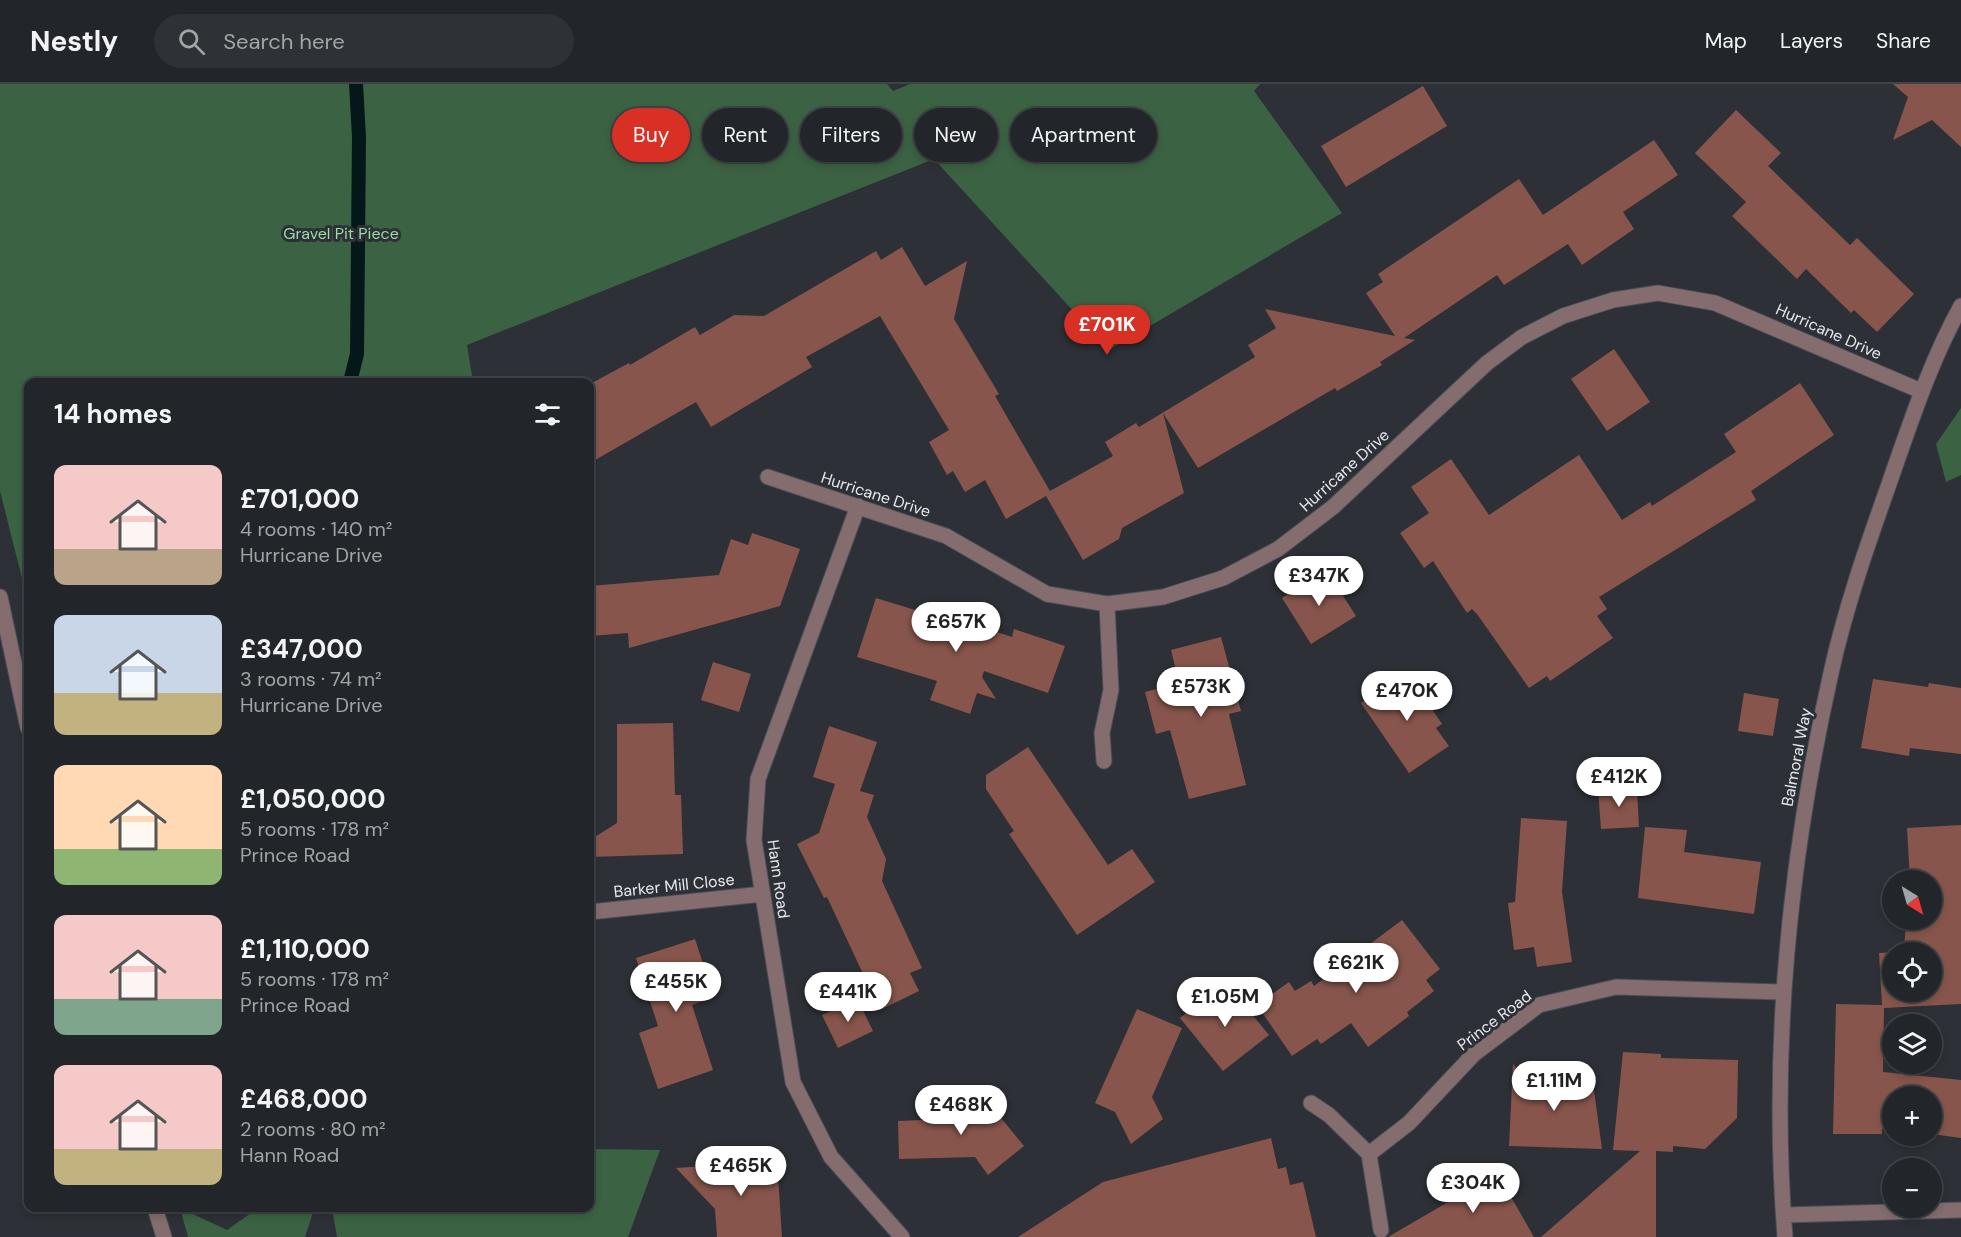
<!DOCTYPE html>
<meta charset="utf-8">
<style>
:root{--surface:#222529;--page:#2e3135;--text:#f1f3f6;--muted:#a2a5a8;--line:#3f4246;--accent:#d93025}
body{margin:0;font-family:"DM Sans",sans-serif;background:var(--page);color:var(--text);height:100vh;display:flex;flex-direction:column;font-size:22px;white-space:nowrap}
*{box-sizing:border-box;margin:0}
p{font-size:20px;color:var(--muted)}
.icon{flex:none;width:33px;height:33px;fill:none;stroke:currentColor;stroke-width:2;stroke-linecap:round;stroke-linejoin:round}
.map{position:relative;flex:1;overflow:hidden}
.details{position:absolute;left:24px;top:294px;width:570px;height:834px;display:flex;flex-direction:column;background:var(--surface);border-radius:12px;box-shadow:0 3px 9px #0003,0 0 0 2px var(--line)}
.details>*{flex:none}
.top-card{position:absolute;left:612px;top:24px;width:570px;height:54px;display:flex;gap:12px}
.needle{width:39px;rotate:143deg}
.fabs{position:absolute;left:1882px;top:786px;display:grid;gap:12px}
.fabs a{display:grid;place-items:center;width:60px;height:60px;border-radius:50%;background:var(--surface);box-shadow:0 3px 9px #0003,0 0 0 2px var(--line);font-size:30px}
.price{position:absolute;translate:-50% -51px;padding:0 14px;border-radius:21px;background:#fff;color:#222;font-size:20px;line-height:39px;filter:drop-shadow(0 2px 3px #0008)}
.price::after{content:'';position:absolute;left:50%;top:36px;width:18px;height:14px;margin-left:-9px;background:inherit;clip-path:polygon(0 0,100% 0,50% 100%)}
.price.current{background:var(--accent);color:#fff}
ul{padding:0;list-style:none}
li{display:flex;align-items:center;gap:18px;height:150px;padding:0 30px}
li span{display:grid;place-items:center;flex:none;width:168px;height:120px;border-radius:12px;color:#555}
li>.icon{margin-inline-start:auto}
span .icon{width:72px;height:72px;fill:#fffc;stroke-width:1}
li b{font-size:26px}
h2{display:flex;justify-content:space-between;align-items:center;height:72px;padding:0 30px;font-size:26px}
.tag{padding:0 21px;border-radius:27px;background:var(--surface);box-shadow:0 3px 9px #0003,0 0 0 2px var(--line);font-size:21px;line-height:54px}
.tag.current{background:var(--accent);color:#fff}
header{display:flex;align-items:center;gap:36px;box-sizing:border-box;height:84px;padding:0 30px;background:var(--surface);border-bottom:2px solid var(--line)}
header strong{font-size:28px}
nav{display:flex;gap:33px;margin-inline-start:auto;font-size:21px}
.search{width:420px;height:54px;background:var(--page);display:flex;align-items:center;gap:15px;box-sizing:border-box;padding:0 21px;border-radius:33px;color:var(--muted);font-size:22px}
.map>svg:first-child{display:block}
.forest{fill:#3b6242}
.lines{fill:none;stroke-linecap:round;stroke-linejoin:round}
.stream{stroke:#04181a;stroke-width:14}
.building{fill:#87554b;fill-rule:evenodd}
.minor-casing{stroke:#4a4e54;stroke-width:17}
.minor{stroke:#846c6f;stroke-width:15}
.labels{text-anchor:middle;stroke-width:6;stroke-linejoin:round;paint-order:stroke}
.park-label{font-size:16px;fill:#9bdba4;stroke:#2d3137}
.street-label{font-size:16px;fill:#e5e8ec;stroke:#2d3137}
</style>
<header>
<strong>Nestly</strong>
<div class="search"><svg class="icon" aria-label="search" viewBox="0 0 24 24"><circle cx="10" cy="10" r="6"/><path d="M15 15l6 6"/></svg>Search here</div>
<nav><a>Map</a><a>Layers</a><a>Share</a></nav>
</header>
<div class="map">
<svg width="1961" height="1153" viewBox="0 0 1961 1153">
<rect width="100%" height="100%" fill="#2d3137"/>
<path class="forest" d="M0,0H887L893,7L910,0H1260L1254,7L1342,129L1109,266L934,75L467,261L473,298H28V518L0,407Z
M1961,324V391L1946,398L1936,360Z
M590,1065L660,1066L628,1153H337L332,1124H590Z
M180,1124L227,1146L258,1124L314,1125L305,1153H188Z"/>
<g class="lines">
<path class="stream" d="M350,298L357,270L359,53L356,0"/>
</g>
<path class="building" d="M1893,0H1961V63L1932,36L1893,56L1908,13Z
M1423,2L1447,42L1346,103L1321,62Z
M1736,26L1781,69L1768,82L1850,161L1857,154L1914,210L1877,248L1854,226L1851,229L1806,185L1797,195L1732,132L1746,118L1695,69Z
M1654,56L1678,91L1623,128L1634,145L1582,181L1568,160L1504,201L1497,191L1404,254L1415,256L1380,278L1382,281L1337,307L1335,304L1198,384L1163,329L1184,409L1122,444L1119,455L1083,476L1046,412L1006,435L985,396L965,408L953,387L947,391L929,358L949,346L880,232L806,273L812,283L711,343L696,318L590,379V300L629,279L630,281L695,243L700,251L734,231L764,232L876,167L881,176L902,163L925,202L967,177L954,235L999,310L995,312L1050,407L1113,372L1105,358L1136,339L1139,343L1255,273L1248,261L1276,244L1265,225L1395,252L1366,209L1383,198L1378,190L1519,95L1543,131Z
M1614,265L1650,318L1607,347L1571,295Z
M1800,299L1834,351L1751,407L1756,416L1599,513L1607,525L1597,532L1613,554L1550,597L1547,592L1529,604L1477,530L1472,525L1467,529L1433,477L1424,484L1400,449L1429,429L1411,403L1451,375L1489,431L1579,371L1622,436L1650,418L1652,422L1736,368L1724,350Z
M752,449L800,465L780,522L629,564L628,549L590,552V502L719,491L731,455L748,461Z
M1326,485L1356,532L1311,560L1282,514Z
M876,514L938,533L939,529L1012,553L1014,545L1065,562L1048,609L984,587L982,593L996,615L977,609L970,630L930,616L937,597L857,573Z
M1221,553L1241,627L1229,630L1246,701L1189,715L1170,646L1156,650L1145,608L1179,599L1171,566Z
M713,578L751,590L739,628L701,616Z
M1407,588L1442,640L1436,644L1449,662L1409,689L1361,619Z
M1873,595L1928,603L1929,599L1961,604V670L1910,664L1909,672L1861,664Z
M1744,609L1779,615L1773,652L1738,647Z
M673,639L675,711H681L683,770L590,773V756L617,739V640Z
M829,642L877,658L860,707L874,711L867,733L886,775L882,797L922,884L910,889L919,907L880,926L827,813L824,814L797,760L819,749L835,700L813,693Z
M1028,663L1108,781L1132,765L1155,798L1077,851L1009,750L1014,747L986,705V691Z
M1637,704L1639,743L1601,745L1598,706Z
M1521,734L1567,737L1562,808L1572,878L1537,883L1534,863L1514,866L1508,819L1515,818Z
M1961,741V920L1884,924L1883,988L1961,996V1054L1932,1050V1012H1893V1046L1882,1045V1050H1833L1836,920L1882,921L1879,869L1904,868L1906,836H1932V796H1910L1907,744ZM1893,868H1932V908H1893Z
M1645,743L1687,746L1684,768L1761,778L1754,830L1638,814Z
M1402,836L1440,885L1426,896L1434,907L1407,928L1409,932L1368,963L1351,939L1321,960L1317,955L1292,972L1257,921L1289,898L1295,907L1311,897L1314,902Z
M695,855L714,913L692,921L713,986L658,1005L639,949L658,942L636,874Z
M1232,906L1269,951L1223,987L1180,934L1211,909L1217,917Z
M857,914L873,947L838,964L822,931Z
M1137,925L1182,944L1152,1013L1163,1035L1131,1060L1115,1028L1095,1019Z
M1623,968L1661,970V974L1738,976L1737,1034L1705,1065L1673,1062V1068L1656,1067V1153H1541L1640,1067L1613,1066Z
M1513,980L1535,1009L1532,989L1592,992L1602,1065L1509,1062Z
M979,1007L1024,1062L988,1091L975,1073L899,1075L898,1037L945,1035Z
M1271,1054L1278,1085L1286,1083L1290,1101L1303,1098L1316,1153H1018L1103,1098Z
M777,1077L782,1153H717L715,1125L676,1084Z
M1495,1085L1534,1153H1388L1455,1114L1452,1109Z"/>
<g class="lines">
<g class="minor-casing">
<path id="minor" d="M768,393L946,452L1047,510L1107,520L1163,513L1223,494L1278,465L1333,423L1487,279L1522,253L1563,232L1613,216L1658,209L1715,219L1921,307
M858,422L758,695L754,756L793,998L831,1073L902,1153
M0,513L28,644
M1104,677L1102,649L1111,606L1107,520
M590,828L763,810
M1311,1019L1329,1031L1369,1070L1409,1039L1474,970L1539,921L1616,903L1782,908
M1369,1070L1381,1146
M155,1124L164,1153
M1784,1131L1961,1126
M1785,1153C1770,962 1789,776 1831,589C1845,525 1867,462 1889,400C1910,340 1930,278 1961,222"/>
</g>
<use href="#minor" class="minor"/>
</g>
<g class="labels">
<g class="park-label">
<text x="341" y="155">Gravel Pit Piece</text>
</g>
<g class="street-label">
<text transform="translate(1829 247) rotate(24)" y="6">Hurricane Drive</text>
<text transform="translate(1344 386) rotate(-42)" y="6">Hurricane Drive</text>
<text transform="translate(876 410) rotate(18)" y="6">Hurricane Drive</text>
<text transform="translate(1796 673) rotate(-79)" y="6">Balmoral Way</text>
<text transform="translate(779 795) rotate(82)" y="6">Hann Road</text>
<text transform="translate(674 801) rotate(-6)" y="6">Barker Mill Close</text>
<text transform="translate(1494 936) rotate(-37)" y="6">Prince Road</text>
</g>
</g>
</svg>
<div class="fabs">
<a><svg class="needle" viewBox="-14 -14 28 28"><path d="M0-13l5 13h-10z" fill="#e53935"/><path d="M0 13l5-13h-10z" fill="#a2a5a8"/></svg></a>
<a><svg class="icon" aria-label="locate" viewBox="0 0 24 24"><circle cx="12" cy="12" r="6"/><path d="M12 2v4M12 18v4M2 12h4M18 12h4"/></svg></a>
<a><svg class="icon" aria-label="layers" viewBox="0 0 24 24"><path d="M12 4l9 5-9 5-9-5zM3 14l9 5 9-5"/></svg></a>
<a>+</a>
<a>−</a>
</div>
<b class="price current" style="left:1107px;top:272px">£701K</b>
<b class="price" style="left:1319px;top:523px">£347K</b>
<b class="price" style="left:956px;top:569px">£657K</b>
<b class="price" style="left:1201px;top:634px">£573K</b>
<b class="price" style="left:1407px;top:638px">£470K</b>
<b class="price" style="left:1619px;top:724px">£412K</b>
<b class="price" style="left:1356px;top:910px">£621K</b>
<b class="price" style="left:676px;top:929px">£455K</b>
<b class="price" style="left:848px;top:939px">£441K</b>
<b class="price" style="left:1225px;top:944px">£1.05M</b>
<b class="price" style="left:1554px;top:1028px">£1.11M</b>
<b class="price" style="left:961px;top:1052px">£468K</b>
<b class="price" style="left:741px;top:1113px">£465K</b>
<b class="price" style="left:1473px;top:1130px">£304K</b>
<div class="top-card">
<a class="tag current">Buy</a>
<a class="tag">Rent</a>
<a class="tag">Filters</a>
<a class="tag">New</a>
<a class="tag">Apartment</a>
</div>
<section class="details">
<h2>14 homes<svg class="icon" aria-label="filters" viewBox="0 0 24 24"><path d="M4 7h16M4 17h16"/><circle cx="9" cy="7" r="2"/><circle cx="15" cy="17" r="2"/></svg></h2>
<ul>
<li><span style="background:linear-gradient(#f6c9c9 70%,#b9a48a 0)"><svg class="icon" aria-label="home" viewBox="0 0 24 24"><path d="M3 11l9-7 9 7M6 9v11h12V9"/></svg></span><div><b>£701,000</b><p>4 rooms · 140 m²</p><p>Hurricane Drive</p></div></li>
<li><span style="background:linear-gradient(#c9d6e8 65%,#c2b280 0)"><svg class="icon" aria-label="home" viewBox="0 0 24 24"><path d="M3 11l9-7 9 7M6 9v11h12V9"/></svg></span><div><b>£347,000</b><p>3 rooms · 74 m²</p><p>Hurricane Drive</p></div></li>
<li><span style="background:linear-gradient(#ffd9b3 70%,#8fb573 0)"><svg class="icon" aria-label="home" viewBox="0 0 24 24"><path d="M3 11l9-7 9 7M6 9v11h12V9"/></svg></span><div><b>£1,050,000</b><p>5 rooms · 178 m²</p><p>Prince Road</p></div></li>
<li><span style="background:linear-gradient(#f6c9c9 70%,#7fa58c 0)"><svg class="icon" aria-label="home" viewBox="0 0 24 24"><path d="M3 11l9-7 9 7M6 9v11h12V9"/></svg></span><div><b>£1,110,000</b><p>5 rooms · 178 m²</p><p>Prince Road</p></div></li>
<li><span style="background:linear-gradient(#f6c9c9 70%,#c2b280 0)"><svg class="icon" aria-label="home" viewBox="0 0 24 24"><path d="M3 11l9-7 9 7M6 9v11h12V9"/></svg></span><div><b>£468,000</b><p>2 rooms · 80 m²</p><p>Hann Road</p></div></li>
</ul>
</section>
</div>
